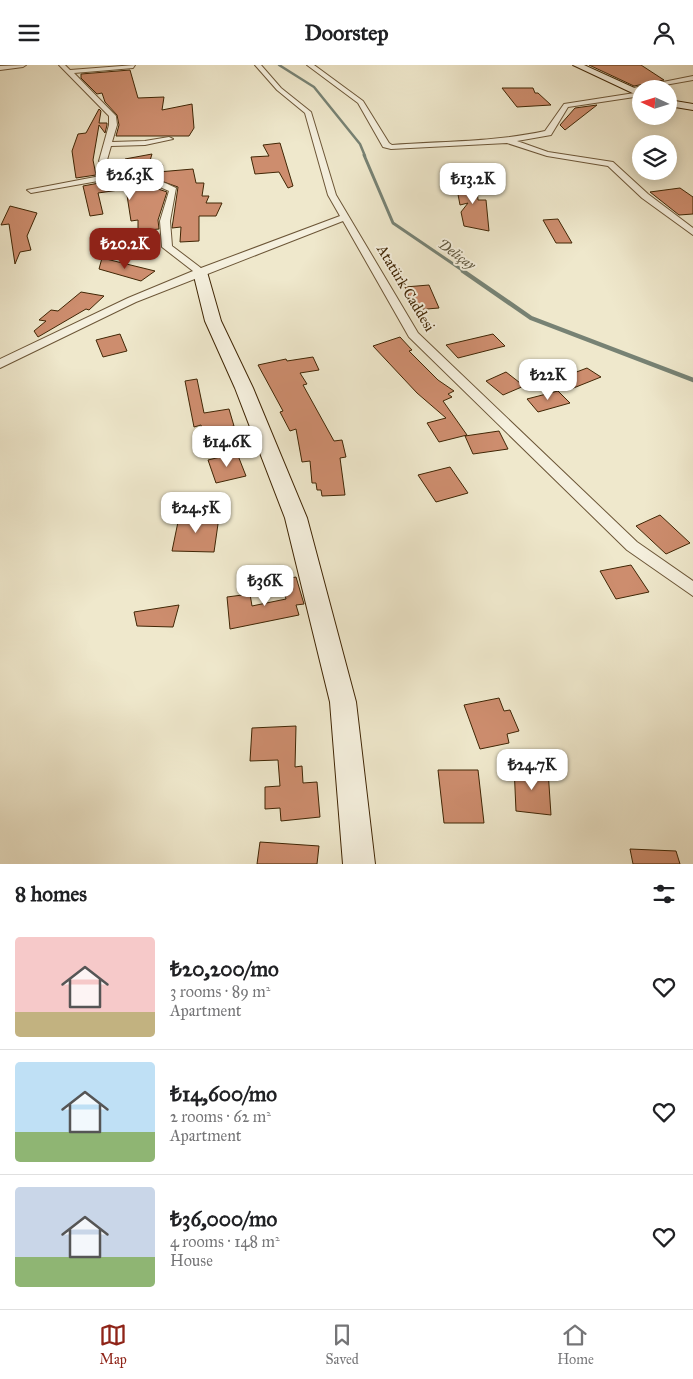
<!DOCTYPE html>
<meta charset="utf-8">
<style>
:root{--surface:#fff;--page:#f6f6f6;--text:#202124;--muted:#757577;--line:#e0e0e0;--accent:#8f2418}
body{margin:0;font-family:"IM FELL Great Primer",serif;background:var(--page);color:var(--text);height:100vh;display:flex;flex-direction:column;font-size:19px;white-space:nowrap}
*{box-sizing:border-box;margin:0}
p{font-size:16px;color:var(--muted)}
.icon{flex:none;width:28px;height:28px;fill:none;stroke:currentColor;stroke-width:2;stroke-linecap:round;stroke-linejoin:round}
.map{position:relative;height:799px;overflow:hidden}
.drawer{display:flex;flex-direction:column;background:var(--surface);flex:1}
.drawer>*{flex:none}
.needle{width:32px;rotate:274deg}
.controls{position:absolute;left:632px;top:15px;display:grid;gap:10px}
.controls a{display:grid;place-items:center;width:45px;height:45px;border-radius:50%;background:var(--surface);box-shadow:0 2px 12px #0003;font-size:25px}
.price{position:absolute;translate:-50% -42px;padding:0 11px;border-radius:10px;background:#fff;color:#222;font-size:16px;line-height:32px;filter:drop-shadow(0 1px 2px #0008)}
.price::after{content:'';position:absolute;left:50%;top:30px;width:15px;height:11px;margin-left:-8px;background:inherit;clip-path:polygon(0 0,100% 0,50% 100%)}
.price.on{background:var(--accent);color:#fff}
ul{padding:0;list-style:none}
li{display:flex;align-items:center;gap:15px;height:125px;padding:0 15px}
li+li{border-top:1px solid var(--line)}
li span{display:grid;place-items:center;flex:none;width:140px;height:100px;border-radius:5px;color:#555}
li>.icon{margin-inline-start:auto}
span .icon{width:60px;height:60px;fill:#fffc;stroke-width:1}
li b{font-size:21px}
h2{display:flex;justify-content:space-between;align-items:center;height:60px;padding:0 15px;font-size:21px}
header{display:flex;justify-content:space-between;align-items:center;height:65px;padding:0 15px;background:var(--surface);font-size:22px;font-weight:800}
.tabs{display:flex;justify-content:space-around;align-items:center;height:70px;border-top:1px solid var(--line);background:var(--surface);font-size:14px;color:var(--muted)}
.tabs a{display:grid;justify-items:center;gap:2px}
.tabs .on{color:var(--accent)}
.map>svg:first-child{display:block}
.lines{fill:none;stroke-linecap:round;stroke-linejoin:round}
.stream-far2{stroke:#778274;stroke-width:2.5}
.stream-far1{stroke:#778274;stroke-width:3}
.stream{stroke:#778274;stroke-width:4.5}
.building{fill:#cd8d6e;stroke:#402605}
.street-casing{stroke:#6c5637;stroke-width:2}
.secondary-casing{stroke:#402605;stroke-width:2}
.street{fill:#f5f0de;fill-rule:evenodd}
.secondary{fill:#f5f0de;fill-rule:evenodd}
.labels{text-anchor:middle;stroke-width:4;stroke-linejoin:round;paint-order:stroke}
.far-water-label{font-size:14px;font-style:italic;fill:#5c543c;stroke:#f5f0de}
.street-label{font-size:15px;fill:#402605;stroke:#f5f0de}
</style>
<header><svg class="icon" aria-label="menu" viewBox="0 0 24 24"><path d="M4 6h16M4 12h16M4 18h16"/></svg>Doorstep<svg class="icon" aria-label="person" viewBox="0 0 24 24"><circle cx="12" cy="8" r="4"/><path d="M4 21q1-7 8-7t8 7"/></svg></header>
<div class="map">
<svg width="693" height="799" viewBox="0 0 693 799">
<rect width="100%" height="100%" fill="#efe8cc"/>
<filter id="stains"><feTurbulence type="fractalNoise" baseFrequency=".004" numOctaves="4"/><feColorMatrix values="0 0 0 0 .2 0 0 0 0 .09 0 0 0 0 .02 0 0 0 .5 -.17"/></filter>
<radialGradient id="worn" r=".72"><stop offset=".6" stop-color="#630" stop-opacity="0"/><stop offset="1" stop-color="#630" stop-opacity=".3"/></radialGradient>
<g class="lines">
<path class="stream-far2" d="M279,0L314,22L360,79L365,91"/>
<path class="stream-far1" d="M364,90L393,158L465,207"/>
<path class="stream" d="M463,206L531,253L693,315"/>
</g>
<path class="building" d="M589,0H641L664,15L634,21Z
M130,5L138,33L164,32L162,45L192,39L194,63L189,71H116L119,60L117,50L105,37L102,28L97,29L81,13V9Z
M502,23H533L535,28H538L551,40L517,42Z
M597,40L565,65L560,60L575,43Z
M99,44L101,46L99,58H107V60L105,68L99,60L93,95L96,110L76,113L72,86L78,69L86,68Z
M280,78L293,121L288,123L279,107L255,109L251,92L269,91L263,80Z
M152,89L149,99L163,100L158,107L193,104L196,118H204L202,131H209L206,138H222L216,151H199V176L180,177L181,162L172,163L178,122L124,103L129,98L125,94Z
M462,112H476L478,135H486L489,166L464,161L461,147L468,138L460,140L456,119H463Z
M126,113L167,127L158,155L159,164L138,166V155L131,156L126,124L98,128L103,149L90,151L83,121Z
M680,123L693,132V149L679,150L650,127Z
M10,141L37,148L27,171L31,185L20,187L15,199L9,159L1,160Z
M558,154L572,178H556L543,155Z
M102,193L155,206L141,216L99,204Z
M429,220L439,243L414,245L405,222Z
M81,227L104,231L89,245L86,244L38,272L34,266L46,256L39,255L51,245L58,246Z
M120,269L127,286L103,292L96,275Z
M493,269L505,281L458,293L446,280Z
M400,272L412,285L409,286L438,315L454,326L448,329L452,332L443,336L467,370L439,377L427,358L446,353L417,328L373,281Z
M313,292L319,305L300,308L307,319L303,320L334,376L342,375L346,392L340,393L345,430L322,431L321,425H317L316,418H312L310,396L302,397L296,364L290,366L280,347L283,346L258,300L286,294L287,296Z
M587,303L601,312L571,324L558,314Z
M506,307L524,321L503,330L486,316Z
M197,314L204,348L229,344L234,361L203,367L201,360L194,362L185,316Z
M558,326L570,338L538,347L527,334Z
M499,366L508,384L473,389L465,371Z
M237,388L246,411L216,418L208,395Z
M450,402L468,428L436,437L418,410Z
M660,450L690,478L666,489L636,461Z
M179,452H219L214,487L172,486Z
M631,500L649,527L616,534L600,506Z
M296,512L304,539L296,540L299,550L230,564L227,532L250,529L252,541L286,534L281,515Z
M179,540L173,562L137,561L134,547Z
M499,633L504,646L510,645L519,666L507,669L509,678L480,684L464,640Z
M296,661L295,702L302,701L303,718L317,717L320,752L281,756L280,743L265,744V722L280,721L278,695L250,696L252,663Z
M514,701L548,705L551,750L516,746Z
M438,705H478L484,758H444Z
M260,777L319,781L317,799H257Z
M630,784L676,786L680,799H633Z"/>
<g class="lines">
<g class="street-casing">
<path id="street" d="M26,0L23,2L0,5V1Z
M59,0H65L70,5L135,0L133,3L74,8L116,51L117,60L112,77L145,76L169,72L173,74L145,80L111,81L107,95C127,111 154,111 176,123L170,156L172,181L201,203L340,151L328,130L305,48L277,25L255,0H261L281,23L311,47L336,130L418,268L637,477L693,516V531L627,485L409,272L343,156L136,237L0,303V294L128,233L193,206L162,182L160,156L169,126L151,118L126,111L31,128L27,125L116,108L99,96L109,60V51Z
M307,0H314L363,36L389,78L392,80C443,76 495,77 545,66L564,39L641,27V31L568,42L551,70L517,76L548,87L613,97L648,129L693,163V170L642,133L608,101L547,91L507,78L391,84L383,82L358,38Z
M693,11V15L631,26L628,24Z"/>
</g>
<g class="secondary-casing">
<path id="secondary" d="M573,0H584L641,26V32Z
M669,35L693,39V45L669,41Z
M200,203L207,207L221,256L253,323L307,453L356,637L375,799H343L330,637L285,453L235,323L205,256L193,207Z"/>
</g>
<use href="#street" class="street"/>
<use href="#secondary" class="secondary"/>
</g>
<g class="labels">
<g class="far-water-label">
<text transform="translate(457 189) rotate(35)" y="5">Deliçay</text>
</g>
<g class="street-label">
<text transform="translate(406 223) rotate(59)" y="5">Atatürk Caddesi</text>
</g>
</g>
<rect width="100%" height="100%" filter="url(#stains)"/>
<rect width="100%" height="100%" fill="url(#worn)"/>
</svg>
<div class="controls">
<a><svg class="needle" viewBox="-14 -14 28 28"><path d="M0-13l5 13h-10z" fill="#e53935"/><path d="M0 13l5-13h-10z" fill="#757577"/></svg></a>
<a><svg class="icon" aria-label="layers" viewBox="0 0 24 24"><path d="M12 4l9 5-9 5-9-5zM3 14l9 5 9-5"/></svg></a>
</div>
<b class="price" style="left:130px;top:136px">₺26.3K</b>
<b class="price" style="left:473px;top:140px">₺13.2K</b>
<b class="price on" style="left:125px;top:205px">₺20.2K</b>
<b class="price" style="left:548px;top:336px">₺22K</b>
<b class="price" style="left:227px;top:403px">₺14.6K</b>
<b class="price" style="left:196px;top:469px">₺24.5K</b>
<b class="price" style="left:265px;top:542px">₺36K</b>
<b class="price" style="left:532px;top:726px">₺24.7K</b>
</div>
<section class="drawer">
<h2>8 homes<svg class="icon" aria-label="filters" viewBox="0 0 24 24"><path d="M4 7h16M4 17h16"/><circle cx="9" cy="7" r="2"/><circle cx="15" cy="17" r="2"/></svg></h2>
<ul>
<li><span style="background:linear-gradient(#f6c9c9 75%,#c2b280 0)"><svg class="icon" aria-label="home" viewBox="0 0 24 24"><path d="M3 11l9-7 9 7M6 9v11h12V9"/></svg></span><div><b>₺20,200/mo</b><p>3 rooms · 89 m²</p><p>Apartment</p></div><svg class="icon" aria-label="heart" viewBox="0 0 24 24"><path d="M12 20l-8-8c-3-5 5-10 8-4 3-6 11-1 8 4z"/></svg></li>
<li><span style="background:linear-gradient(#bfe0f5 70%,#8fb573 0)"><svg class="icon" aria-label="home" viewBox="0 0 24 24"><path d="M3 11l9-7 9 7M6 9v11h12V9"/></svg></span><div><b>₺14,600/mo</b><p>2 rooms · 62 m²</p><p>Apartment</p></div><svg class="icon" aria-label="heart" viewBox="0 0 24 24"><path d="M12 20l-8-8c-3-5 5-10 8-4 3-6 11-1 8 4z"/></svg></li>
<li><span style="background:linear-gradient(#c9d6e8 70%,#8fb573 0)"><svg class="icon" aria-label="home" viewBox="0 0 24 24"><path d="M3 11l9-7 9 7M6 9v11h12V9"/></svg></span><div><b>₺36,000/mo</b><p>4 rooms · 148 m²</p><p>House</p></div><svg class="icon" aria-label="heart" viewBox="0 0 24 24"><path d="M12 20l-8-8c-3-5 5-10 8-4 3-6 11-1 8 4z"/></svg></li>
</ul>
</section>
<nav class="tabs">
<a class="on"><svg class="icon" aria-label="map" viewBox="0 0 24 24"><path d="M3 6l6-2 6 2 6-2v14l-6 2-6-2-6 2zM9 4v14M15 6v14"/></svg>Map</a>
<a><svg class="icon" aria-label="saved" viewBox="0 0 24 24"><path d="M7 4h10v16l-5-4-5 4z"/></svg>Saved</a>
<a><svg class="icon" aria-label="home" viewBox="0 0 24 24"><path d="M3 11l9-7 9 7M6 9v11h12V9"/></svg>Home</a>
</nav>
